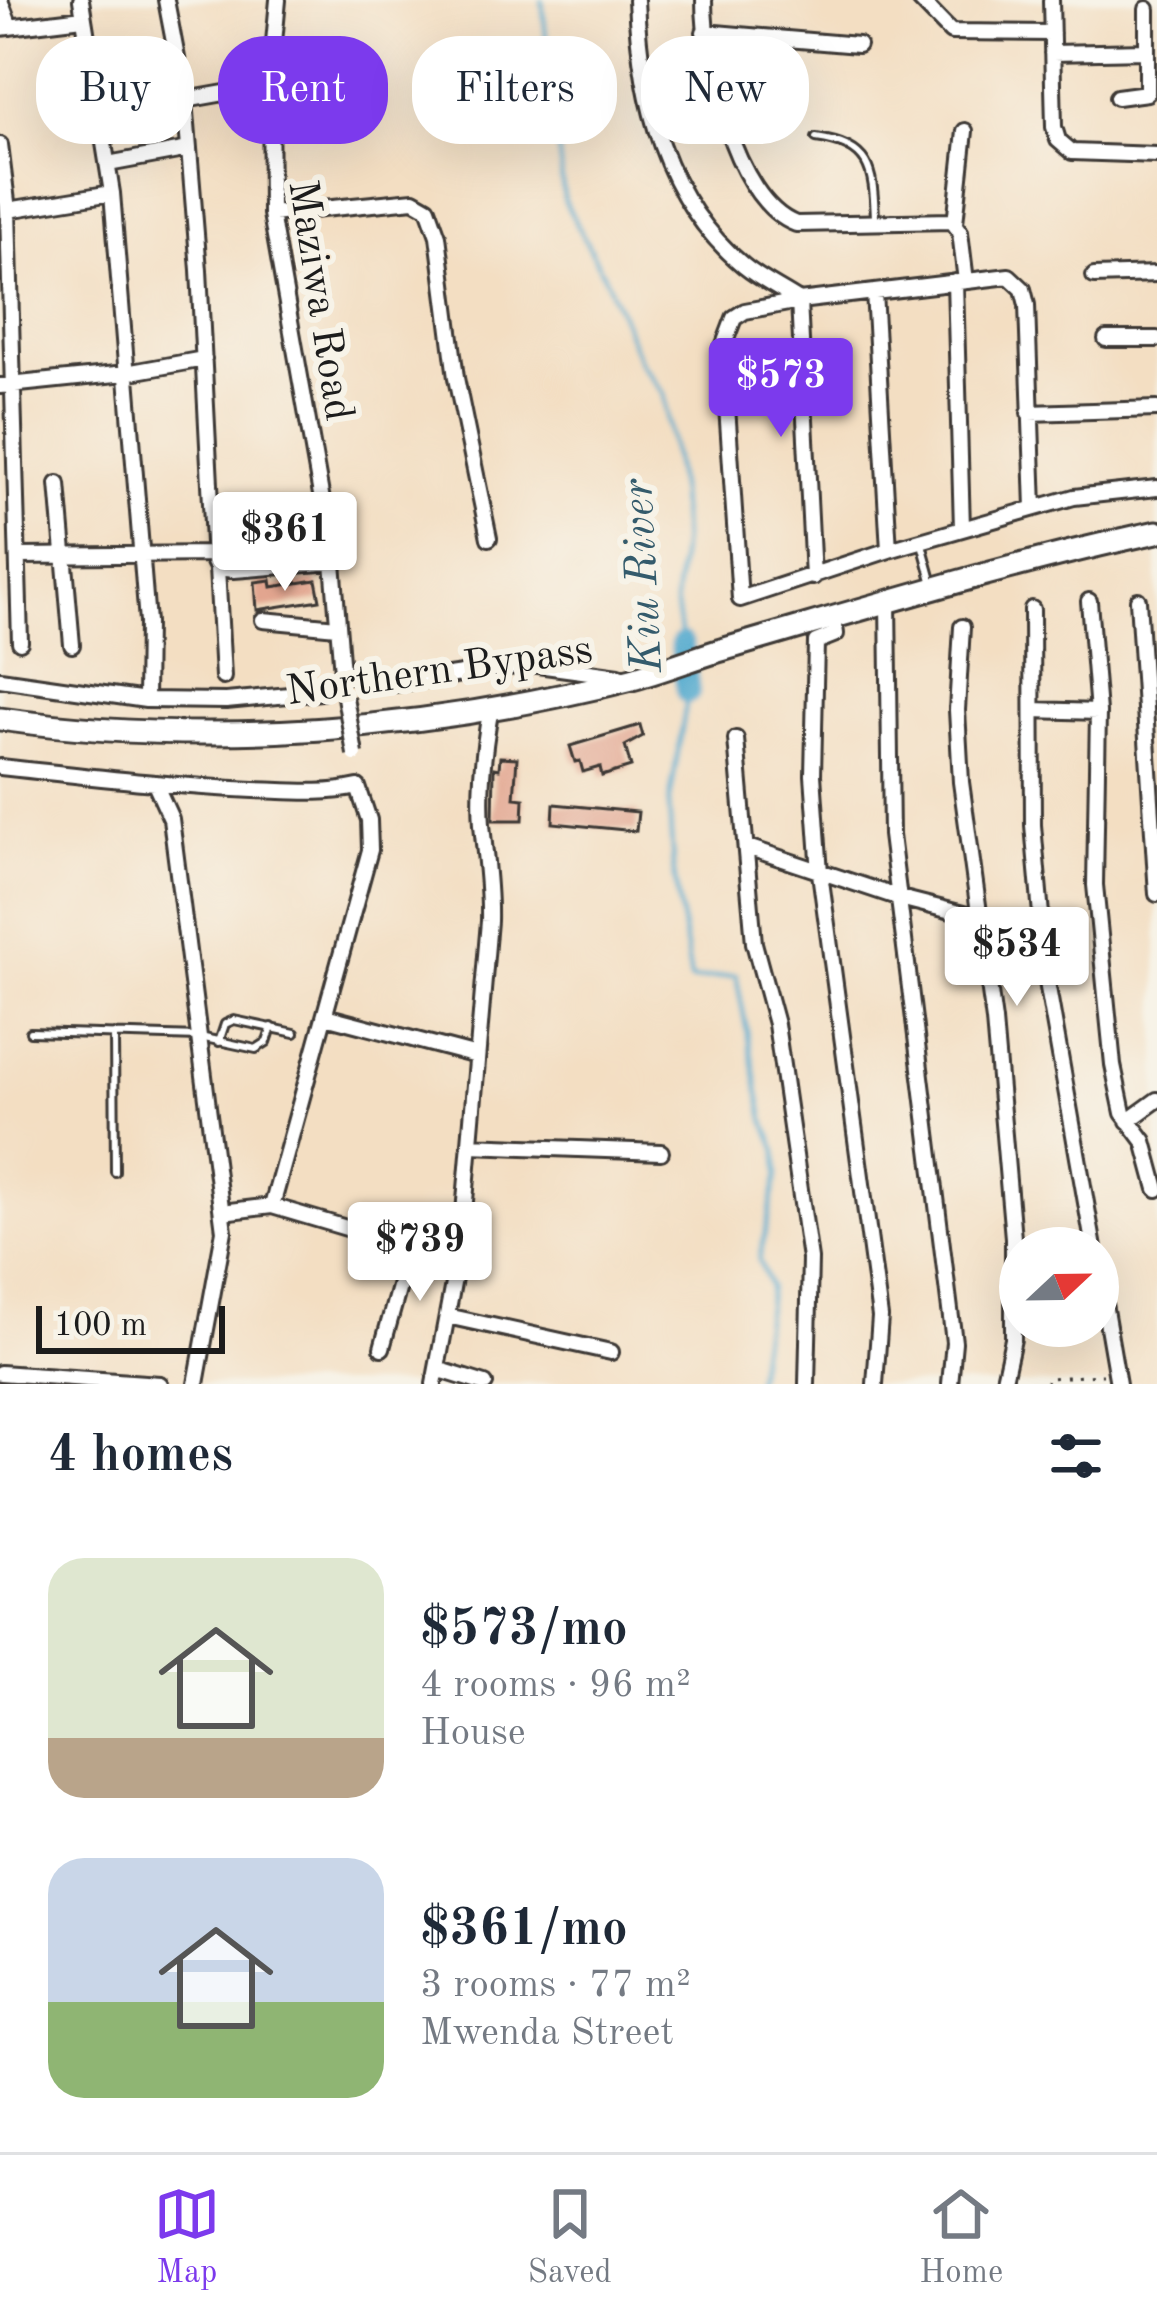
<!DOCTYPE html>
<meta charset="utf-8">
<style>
:root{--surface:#fff;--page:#f2f2f3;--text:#1f2937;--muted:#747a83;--line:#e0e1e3;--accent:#7c3aed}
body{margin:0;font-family:"Old Standard TT",serif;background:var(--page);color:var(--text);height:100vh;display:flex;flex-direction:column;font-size:45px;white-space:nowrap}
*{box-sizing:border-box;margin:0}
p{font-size:39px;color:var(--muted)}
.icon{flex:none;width:66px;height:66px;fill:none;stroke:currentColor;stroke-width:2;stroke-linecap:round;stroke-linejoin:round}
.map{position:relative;height:1384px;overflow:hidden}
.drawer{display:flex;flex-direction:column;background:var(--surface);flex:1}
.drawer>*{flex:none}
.guide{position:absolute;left:36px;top:36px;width:1086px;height:108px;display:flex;gap:24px}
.needle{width:78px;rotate:68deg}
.tools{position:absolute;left:999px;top:1227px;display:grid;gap:24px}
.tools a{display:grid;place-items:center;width:120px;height:120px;border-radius:50%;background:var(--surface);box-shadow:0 12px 48px #0002;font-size:60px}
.scale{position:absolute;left:36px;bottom:30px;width:189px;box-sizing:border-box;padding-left:12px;border:6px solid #1c1c1c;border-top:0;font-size:33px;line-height:42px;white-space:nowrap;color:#1c1c1c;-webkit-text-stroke:9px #f7f3e8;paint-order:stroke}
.price{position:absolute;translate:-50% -102px;padding:0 27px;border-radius:12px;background:#fff;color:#222;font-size:39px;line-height:78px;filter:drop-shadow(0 3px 6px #0008)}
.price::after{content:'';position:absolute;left:50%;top:72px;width:36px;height:27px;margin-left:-18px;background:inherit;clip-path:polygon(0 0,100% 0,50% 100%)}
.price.on{background:var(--accent);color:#fff}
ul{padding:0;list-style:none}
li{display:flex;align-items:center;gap:36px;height:300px;padding:0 48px}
li span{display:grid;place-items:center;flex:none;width:336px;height:240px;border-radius:36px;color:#555}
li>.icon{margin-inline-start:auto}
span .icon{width:144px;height:144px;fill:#fffc;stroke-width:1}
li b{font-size:51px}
h2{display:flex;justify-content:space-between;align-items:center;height:144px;padding:0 48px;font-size:51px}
.chip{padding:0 42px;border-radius:48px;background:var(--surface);box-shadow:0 12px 48px #0002;font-size:42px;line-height:108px}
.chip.on{background:var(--accent);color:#fff}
.tab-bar{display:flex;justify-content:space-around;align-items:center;height:168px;border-top:3px solid var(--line);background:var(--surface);font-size:33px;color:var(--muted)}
.tab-bar a{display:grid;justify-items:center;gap:6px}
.tab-bar .on{color:var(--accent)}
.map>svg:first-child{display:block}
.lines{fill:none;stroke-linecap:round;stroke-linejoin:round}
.stream{stroke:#51a9ce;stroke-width:4.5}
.river{stroke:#51a9ce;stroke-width:24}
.building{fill:#e2a58f}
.service-casing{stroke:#3c3935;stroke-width:12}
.minor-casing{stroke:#3c3935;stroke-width:20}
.primary-casing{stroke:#3c3935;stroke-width:27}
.path{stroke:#3c3935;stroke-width:3;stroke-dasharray:3 9;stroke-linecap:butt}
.service{stroke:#fff;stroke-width:6}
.minor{stroke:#fff;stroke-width:14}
.primary{stroke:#fff;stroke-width:21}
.minor-bridge-casing{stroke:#3c3935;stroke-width:20;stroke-linecap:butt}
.minor-bridge{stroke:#fff;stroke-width:14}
.labels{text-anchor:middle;stroke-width:12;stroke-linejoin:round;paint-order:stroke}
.street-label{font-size:42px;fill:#1c1c1c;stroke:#f7f3e8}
.water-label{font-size:45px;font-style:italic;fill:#345b6c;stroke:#f7f3e8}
</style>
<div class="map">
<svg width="1157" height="1384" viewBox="0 0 1157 1384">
<rect width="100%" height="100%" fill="#f7f3e8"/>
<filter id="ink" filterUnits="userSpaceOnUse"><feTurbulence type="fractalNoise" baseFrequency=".00833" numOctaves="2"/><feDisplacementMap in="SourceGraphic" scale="24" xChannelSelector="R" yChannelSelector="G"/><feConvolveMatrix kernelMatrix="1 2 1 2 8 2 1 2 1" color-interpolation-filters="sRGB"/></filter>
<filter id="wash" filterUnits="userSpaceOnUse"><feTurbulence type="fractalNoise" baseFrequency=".004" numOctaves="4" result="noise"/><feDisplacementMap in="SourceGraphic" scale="48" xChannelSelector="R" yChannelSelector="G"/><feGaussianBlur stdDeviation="2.7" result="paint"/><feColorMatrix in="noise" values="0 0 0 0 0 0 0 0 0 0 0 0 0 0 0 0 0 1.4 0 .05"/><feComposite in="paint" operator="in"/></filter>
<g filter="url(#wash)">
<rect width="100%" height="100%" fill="#f3dec2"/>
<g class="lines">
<path class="stream" d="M542,0L564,200L608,283L640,362L664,394L679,494L682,538L675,601L682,645
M688,692L669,805L673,867L691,980L736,975L764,1119L777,1151L778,1174L759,1260L770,1287L755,1384"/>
<path class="river" d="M682,645L688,692"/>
</g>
<g id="blocks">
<path class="building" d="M271,580L272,587L316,580L320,600L257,610L255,582Z
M640,725L643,736L625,746L631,767L602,776L600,767L583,772L580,761L575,762L570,746Z
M500,757L517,758L514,798L524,799L523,820H493L494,768L499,769Z
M554,804L638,812L636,831L553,823Z"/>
</g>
</g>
<g filter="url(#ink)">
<use href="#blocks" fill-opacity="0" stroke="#3c3935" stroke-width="3"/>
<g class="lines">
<g class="service-casing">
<path id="service" d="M816,138C871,146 873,168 875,218
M921,540L933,584
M30,1032L200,1037L256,1049L267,1042L272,1027
M114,1034L115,1172
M219,1042L225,1024L234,1020L295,1033"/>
</g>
<g class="minor-casing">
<path id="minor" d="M0,0L10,27
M81,0L112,193L147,622L146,700
M166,0L185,100L199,270L214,562L217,568L234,570L333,562
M278,0L270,85L271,214L333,562L342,673L394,684L530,664L619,676
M636,0C640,99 664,200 744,266C761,280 781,289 799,301
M704,0C704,60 733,200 796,224L952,221L960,232L966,281
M920,0L951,32L1052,33
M1051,0L1054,127L1058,140L1072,152L1157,155
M0,28L83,18
M704,32L858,45
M1052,53L1146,51
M1117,97L1147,93V9
M185,100L270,85
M0,145L8,210L20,642
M108,164L189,149
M8,210L112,193
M271,214L414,200L428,208L438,236L456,378L489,538
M955,223L965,131
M1094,276L1157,274
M955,282L962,528
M874,292L889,550
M799,301L813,577
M1106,339H1157
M0,386L126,373L204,359
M1029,413L1157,409
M58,484L72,645
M1034,508L1027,305L1023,289L1009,276L799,301L745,311L734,318L723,347L740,599L889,550L1074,497L1157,488
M20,556L213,554
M217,568L223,677
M1138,600L1157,894
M888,601L891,835L954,1342L950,1384
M1089,601L1098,712L1095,885L1113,1065L1123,1113L1144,1141L1157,1189
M1032,609L1033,825L1047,982L1094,1248
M834,618L836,634L816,642L813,775L820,873L880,1317L875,1384
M263,620L337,627
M962,627L957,710L961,782L994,1021L1013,1238V1339L1003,1384
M0,679L146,700L226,701L321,692L342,673
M1033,710L1098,712
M736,739L754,943L776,1024L810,1259L807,1384
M0,767C85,776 169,786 254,790C289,791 323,795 358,787L369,820L370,850L272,1206L458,1261
M156,786L171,819L224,1231L196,1384
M747,847L900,898L979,918
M325,1016L477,1056
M1128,1121L1157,1100
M470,1145L661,1152
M222,1212L272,1206
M1098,1269L1118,1384
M447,1316L611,1352
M382,1348L410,1247
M437,1369L485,1384
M0,1373L160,1384
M434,1384L462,1236L489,921C490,888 485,857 482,824C479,785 484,745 491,707"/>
</g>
<g class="primary-casing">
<path id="primary" d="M0,719C210,748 427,731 632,679C661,671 689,660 718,651C864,609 1008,564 1157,532"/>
</g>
<path class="path" d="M1046,1384L1047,1378L1103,1375"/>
<use href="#service" class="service"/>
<use href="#minor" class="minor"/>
<use href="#primary" class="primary"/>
<g class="minor-bridge-casing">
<path id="minor-bridge" d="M345,697L355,754"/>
</g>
<use href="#minor-bridge" class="minor-bridge"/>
</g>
</g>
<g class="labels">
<g class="street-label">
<text transform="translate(323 300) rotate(81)" y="15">Maziwa Road</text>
<text transform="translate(439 668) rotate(-8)" y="15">Northern Bypass</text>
</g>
<g class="water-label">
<text transform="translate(640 576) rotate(-93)" y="16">Kiu River</text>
</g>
</g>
</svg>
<div class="tools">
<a><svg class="needle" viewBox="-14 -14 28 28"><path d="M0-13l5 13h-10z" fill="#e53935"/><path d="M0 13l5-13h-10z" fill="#747a83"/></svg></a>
</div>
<div class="scale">100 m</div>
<b class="price on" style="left:781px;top:440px">$573</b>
<b class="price" style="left:285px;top:594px">$361</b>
<b class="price" style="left:1017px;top:1009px">$534</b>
<b class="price" style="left:420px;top:1304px">$739</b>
<div class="guide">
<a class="chip">Buy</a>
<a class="chip on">Rent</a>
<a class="chip">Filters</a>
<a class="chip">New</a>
</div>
</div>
<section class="drawer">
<h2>4 homes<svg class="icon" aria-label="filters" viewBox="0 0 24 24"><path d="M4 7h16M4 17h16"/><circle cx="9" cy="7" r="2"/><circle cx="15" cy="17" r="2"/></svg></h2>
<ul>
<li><span style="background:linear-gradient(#dfe7d0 75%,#b9a48a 0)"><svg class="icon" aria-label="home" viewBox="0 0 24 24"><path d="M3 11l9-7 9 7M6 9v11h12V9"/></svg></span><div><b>$573/mo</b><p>4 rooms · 96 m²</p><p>House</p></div></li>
<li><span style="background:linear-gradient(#c9d6e8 60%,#8fb573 0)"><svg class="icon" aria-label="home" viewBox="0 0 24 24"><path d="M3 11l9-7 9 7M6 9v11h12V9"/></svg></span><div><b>$361/mo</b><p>3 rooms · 77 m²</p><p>Mwenda Street</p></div></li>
</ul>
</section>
<nav class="tab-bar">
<a class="on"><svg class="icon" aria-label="map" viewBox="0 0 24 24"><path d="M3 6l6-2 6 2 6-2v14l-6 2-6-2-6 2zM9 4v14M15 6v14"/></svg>Map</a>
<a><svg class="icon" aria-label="saved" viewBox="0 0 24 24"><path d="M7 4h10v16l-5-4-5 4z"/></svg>Saved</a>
<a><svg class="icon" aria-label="home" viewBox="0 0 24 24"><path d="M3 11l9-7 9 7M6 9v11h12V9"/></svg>Home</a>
</nav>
